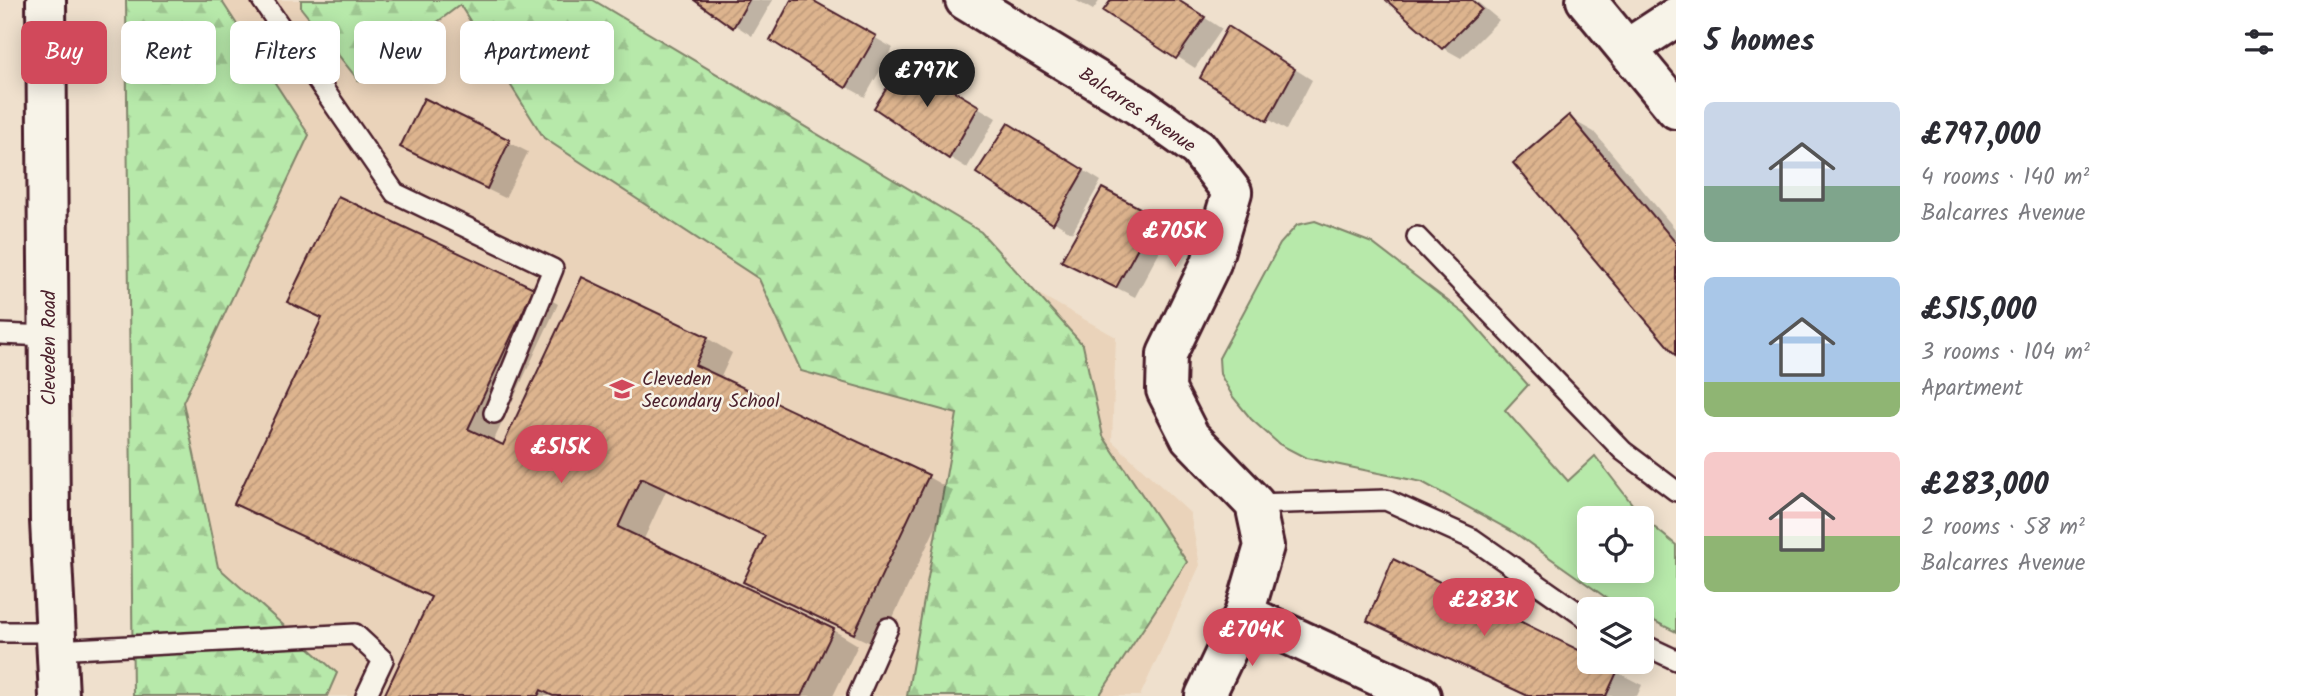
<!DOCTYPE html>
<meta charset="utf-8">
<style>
:root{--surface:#fff;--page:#f2f2f3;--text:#2b2b33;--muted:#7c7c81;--accent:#d1495b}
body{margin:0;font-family:Kalam,sans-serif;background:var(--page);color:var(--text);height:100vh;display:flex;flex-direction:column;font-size:26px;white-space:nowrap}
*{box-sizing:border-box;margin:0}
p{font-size:23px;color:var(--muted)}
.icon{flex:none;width:38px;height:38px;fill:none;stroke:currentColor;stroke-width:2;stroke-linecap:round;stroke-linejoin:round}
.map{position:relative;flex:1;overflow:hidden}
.details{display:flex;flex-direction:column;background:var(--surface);width:630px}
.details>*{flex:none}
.banner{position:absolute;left:21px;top:21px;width:665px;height:63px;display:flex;gap:14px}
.fabs{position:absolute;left:1577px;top:506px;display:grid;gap:14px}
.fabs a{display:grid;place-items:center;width:77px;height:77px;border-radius:10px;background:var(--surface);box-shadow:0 4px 18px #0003;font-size:35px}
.price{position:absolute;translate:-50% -60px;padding:0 16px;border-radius:24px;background:var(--accent);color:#fff;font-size:23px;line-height:46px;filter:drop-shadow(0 2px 4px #0008)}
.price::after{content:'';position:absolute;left:50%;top:42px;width:21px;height:16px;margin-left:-10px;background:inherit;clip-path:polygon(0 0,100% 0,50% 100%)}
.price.current{background:#222;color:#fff}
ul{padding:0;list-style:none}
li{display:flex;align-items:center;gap:21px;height:175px;padding:0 28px}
li span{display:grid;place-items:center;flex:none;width:196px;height:140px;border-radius:10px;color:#555}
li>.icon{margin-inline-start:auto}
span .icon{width:84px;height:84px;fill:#fffc;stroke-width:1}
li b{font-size:30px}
h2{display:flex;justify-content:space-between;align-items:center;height:84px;padding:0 28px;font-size:30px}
.tag{padding:0 24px;border-radius:10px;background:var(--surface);box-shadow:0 4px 18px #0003;font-size:24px;line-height:63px}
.tag.current{background:var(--accent);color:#fff}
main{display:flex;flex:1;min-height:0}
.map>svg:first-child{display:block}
.built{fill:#ead3ba}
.green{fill:#b7e9aa;stroke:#80846a;stroke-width:2;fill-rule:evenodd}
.forest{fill:url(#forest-firs);stroke:#80846a;stroke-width:2}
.shadow{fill:#0003}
.building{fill:url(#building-hatch);stroke:#4a1f2b;stroke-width:2}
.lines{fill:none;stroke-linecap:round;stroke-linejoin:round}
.lane-casing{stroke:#4a1f2b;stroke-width:24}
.street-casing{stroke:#4a1f2b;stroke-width:44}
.secondary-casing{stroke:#4a1f2b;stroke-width:44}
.lane{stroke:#f7f3e8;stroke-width:19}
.street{stroke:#f7f3e8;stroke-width:38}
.secondary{stroke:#f7f3e8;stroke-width:38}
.labels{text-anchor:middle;stroke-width:5;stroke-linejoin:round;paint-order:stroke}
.street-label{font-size:19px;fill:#4a1f2b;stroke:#f7f3e8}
.poi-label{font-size:19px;fill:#4a1f2b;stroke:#f7f3e8;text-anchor:start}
</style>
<main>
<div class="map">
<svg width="1676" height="696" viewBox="0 0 1676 696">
<defs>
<pattern id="forest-firs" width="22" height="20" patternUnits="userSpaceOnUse" patternTransform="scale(1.75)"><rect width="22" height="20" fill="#b7e9aa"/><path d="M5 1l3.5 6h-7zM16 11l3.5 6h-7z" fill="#9fc792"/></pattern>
<pattern id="building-hatch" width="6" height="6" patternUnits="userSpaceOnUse" patternTransform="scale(1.75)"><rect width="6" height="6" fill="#ddb48e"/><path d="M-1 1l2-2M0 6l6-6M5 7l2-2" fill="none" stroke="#bf9a7b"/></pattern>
</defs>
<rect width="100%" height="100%" fill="#efe0cd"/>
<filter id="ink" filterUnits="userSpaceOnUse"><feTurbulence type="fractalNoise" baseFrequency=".0143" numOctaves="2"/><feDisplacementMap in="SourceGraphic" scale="14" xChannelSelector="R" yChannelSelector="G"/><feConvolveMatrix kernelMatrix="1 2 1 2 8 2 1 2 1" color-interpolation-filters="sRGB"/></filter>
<g filter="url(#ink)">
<path class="built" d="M126,0H513L1116,337L1112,441L1190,513L1200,565L1140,696H133Z"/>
<path class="green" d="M1315,221L1372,243L1466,315L1528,385L1505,410L1568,481L1595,456L1643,518L1676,545V632L1642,615V609H1629L1608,599L1515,533L1422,482L1306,458L1279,444L1251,419L1233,397L1220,374L1219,358L1280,244L1297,225ZM1589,518H1642V570H1589Z"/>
<path class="forest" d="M126,0H221L309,135L183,402L218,567L337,673L327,696H133Z
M301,0H593L981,232L1083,345L1103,436L1187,562L1099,696H907L957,414L801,371L759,279L544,138L460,5L359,81L301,8Z"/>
<path class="shadow" d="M697,0H773L752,36Z
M793,0H809L893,48L865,97L847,87Z
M1075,0H1100L1093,10Z
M1113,0H1178L1222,29L1195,68L1106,11Z
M1389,0H1475L1499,20L1461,58L1443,48Z
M1246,38L1312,80L1286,130L1202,78Z
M923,74L996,118L967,168L949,157Z
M425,100L528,152L505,198L420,157Z
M1569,118L1594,132L1676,230V353L1515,163Z
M1027,136L1101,181L1072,233L978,173Z
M1103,190L1172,228L1135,297L1081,270Z
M533,290L558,304L493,442L504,447L707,338L732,353L720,379L928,477L953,491L879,647L770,596L745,582L766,537L666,491L643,541L833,630L858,645L833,696H386L432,598L261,518L237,504L323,320L290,301Z
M1369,620L1589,657V662H1597L1642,685L1637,696H1526L1394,634Z"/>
<path class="building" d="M694,0H749L733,28Z
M791,0H812L876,36L846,88L770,40Z
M1111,0H1178L1205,17L1176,59L1103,11Z
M1386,0H1472L1482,9L1442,49Z
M1228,26L1295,69L1267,121L1200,78Z
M904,61L979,106L949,159L874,108Z
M424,98L510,140L487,189L400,147Z
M1569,115L1676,243V356L1513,163Z
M1008,123L1084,170L1053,224L976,173Z
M1102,188L1155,216L1116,288L1061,261Z
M338,196L534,288L468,429L503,445L582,277L708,337L695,365L929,475L854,634L743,582L765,536L641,478L618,527L834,629L802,696H553L541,690L538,696H384L431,597L234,504L322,318L287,302Z
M1393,559L1589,655V662H1601L1618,670L1606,696H1528L1367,621Z"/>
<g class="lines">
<g class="lane-casing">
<path id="lane" d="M262,0L395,193L553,269L494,413
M1417,237L1623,451L1676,491
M0,334L48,336
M1255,504L1386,500L1473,539L1589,620
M0,632H54
M1642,644L1676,660
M55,650L355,634L383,660L366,696
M858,696L888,628"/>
</g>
<g class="street-casing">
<path id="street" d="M965,0L1139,106L1198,148L1232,192L1211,263L1167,354L1166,390L1190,437L1255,504L1264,546L1244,614L1205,696
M1627,49L1676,17
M1244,614L1421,696"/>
</g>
<g class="secondary-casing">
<path id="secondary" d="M46,0L50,521L59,696
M1586,0L1676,109"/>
</g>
<use href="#lane" class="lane"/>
<use href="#street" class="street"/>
<use href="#secondary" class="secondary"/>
</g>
</g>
<defs>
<g id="school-bare" transform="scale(1.89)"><path d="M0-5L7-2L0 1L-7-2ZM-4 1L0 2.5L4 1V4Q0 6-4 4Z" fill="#d1495b" stroke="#f7f3e8" stroke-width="2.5" paint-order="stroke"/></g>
</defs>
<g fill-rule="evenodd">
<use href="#school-bare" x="622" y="389"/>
</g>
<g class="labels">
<g class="street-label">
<text transform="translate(1138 109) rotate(34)" y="7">Balcarres Avenue</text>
<text transform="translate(48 348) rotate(-90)" y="7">Cleveden Road</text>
</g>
<g class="poi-label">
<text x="642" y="385">Cleveden<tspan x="642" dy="22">Secondary School</tspan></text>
</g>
</g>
</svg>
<div class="fabs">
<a><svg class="icon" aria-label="locate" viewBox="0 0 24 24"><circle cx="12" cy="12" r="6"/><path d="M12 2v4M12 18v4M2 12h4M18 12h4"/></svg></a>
<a><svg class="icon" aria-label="layers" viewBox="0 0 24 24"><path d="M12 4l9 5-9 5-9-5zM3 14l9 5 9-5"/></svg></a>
</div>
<b class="price current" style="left:927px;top:109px">£797K</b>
<b class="price" style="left:1175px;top:269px">£705K</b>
<b class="price" style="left:561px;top:485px">£515K</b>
<b class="price" style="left:1484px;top:638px">£283K</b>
<b class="price" style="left:1252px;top:668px">£704K</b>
<div class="banner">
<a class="tag current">Buy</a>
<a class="tag">Rent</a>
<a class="tag">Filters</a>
<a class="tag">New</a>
<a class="tag">Apartment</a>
</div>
</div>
<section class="details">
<h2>5 homes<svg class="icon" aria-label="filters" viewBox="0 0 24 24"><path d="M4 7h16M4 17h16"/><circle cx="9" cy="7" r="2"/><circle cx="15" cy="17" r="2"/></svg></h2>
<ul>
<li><span style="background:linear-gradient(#c9d6e8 60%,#7fa58c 0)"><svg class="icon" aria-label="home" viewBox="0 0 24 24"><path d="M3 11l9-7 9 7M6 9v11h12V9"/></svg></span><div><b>£797,000</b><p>4 rooms · 140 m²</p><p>Balcarres Avenue</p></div></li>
<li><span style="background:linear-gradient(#a9c7e8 75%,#8fb573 0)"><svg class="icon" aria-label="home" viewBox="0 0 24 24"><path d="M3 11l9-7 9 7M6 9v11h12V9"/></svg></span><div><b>£515,000</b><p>3 rooms · 104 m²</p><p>Apartment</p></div></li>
<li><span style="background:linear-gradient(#f6c9c9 60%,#8fb573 0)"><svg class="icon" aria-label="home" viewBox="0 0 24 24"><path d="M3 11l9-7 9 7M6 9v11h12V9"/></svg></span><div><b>£283,000</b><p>2 rooms · 58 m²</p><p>Balcarres Avenue</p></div></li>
</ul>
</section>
</main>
